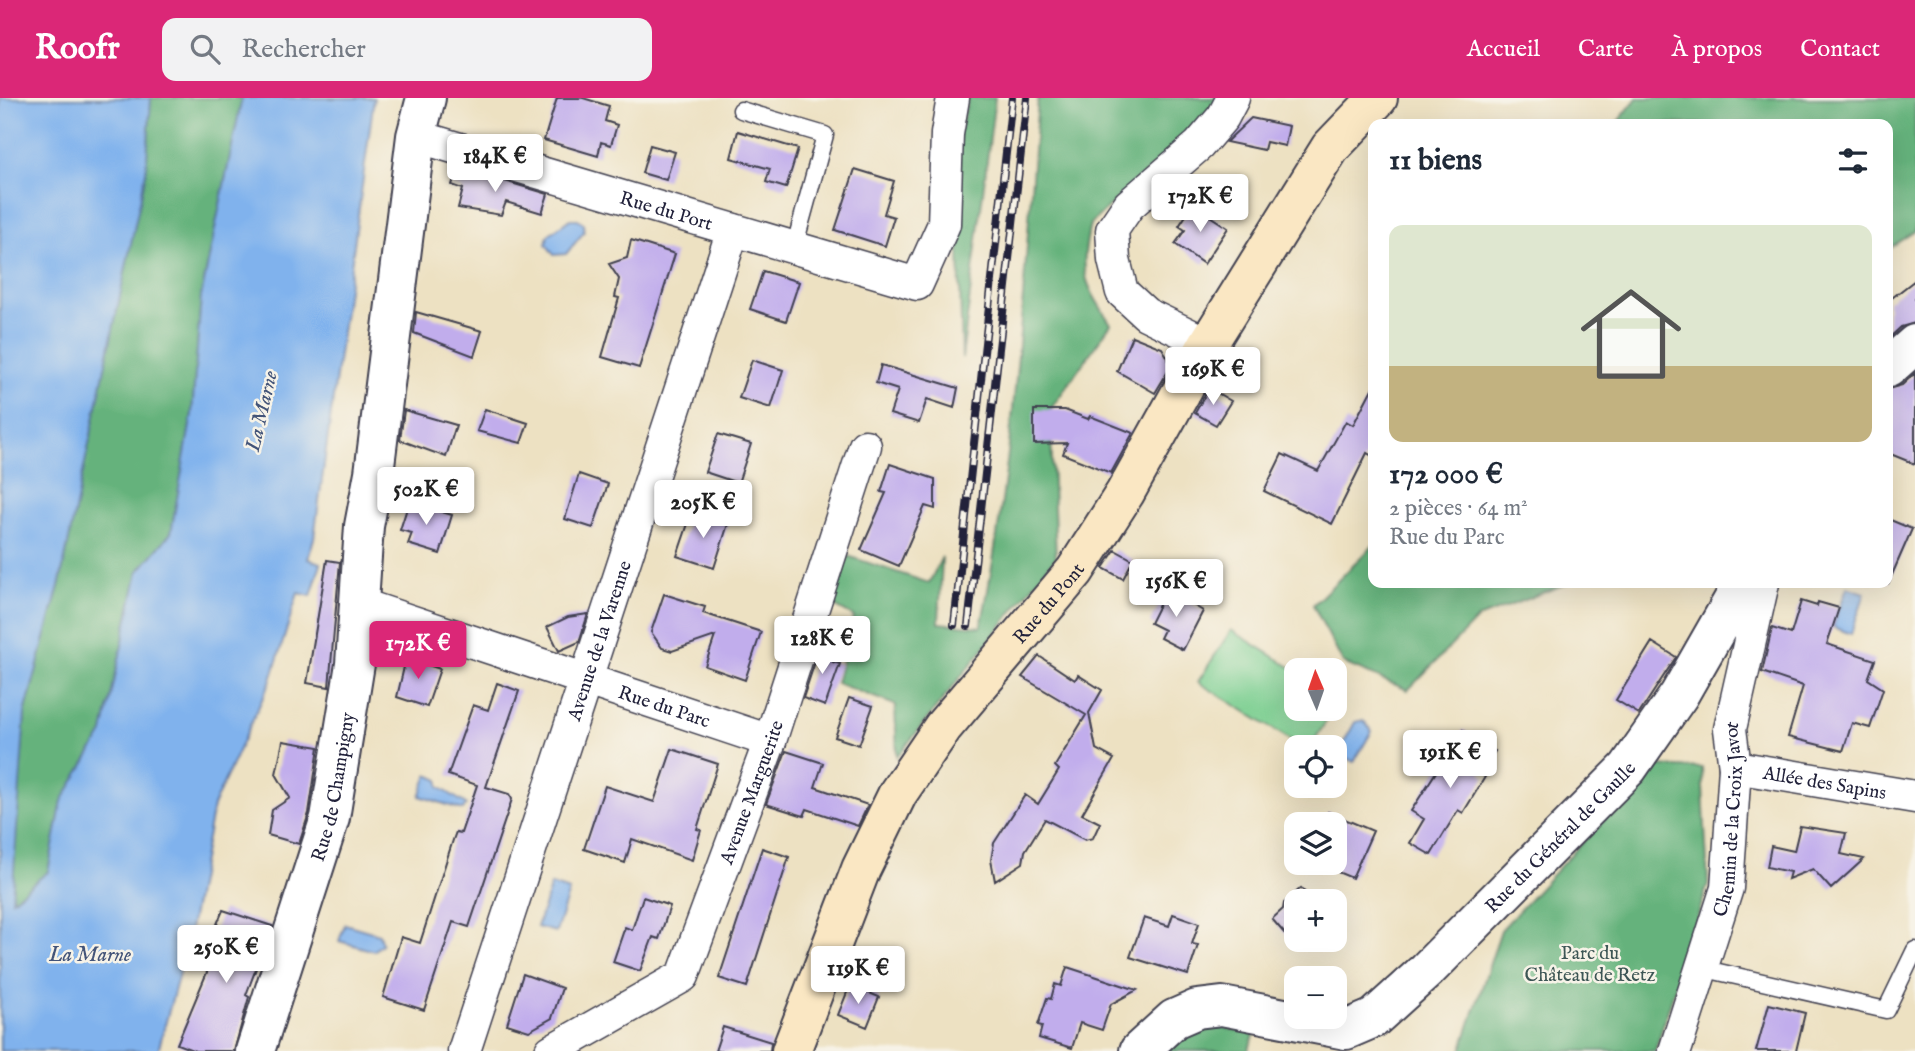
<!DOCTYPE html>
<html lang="fr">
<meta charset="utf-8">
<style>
:root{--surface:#fff;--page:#f2f2f3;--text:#1f2937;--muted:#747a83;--accent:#db2777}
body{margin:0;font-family:"IM FELL English",serif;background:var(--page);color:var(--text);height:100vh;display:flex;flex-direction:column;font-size:26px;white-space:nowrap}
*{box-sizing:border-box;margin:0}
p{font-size:23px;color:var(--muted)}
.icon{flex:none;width:38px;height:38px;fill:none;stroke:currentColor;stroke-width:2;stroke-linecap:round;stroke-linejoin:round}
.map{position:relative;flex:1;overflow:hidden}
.details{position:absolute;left:1368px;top:21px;width:525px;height:469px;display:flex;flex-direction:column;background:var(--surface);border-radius:14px;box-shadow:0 7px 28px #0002}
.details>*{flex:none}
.needle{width:46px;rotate:358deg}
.buttons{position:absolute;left:1284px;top:560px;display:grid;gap:14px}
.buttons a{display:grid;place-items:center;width:63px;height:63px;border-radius:14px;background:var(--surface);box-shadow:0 7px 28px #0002;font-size:35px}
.price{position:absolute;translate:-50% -60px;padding:0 16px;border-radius:7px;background:#fff;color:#222;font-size:23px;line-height:46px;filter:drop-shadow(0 2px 4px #0008)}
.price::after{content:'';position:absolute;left:50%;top:42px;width:21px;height:16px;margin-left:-10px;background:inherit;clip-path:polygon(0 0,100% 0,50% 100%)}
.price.on{background:var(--accent);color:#fff}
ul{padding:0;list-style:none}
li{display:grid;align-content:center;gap:14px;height:371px;padding:0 21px}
li span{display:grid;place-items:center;height:217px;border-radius:14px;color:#555}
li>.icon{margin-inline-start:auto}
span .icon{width:126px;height:126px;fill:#fffc;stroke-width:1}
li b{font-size:30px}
h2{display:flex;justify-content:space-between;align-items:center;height:84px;padding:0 21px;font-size:30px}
header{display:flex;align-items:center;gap:42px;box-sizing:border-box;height:98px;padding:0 35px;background:var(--accent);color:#fff}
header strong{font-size:33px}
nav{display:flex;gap:38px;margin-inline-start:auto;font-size:24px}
.search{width:490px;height:63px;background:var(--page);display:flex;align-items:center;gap:18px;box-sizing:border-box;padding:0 24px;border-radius:14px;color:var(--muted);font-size:26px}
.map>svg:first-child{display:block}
.green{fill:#7ccf91;stroke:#4f7866;stroke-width:2}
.forest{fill:#65b27b;stroke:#446a5b;stroke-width:2}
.water{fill:#80b2ed;stroke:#516a94;stroke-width:2}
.building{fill:#c1adec}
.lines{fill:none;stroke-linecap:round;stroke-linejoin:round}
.service-casing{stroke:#403f4f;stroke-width:19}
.minor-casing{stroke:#403f4f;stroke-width:35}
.tertiary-casing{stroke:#403f4f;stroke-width:42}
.secondary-casing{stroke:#403f4f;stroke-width:42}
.service{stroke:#fff;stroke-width:16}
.minor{stroke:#fff;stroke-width:32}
.tertiary{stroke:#fff;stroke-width:38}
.secondary{stroke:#fae7c3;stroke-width:38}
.rail-casing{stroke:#22223b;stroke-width:8}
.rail{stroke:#f7f3e8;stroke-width:5;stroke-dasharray:16;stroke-linecap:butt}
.labels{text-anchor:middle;stroke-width:5;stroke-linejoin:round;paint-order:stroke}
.street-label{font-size:19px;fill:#22223b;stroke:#f7f3e8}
.park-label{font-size:19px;fill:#3d5655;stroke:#f7f3e8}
.water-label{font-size:21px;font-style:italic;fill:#435479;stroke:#f7f3e8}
</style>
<header>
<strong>Roofr</strong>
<div class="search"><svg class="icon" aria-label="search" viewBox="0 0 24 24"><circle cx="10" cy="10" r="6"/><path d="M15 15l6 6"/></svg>Rechercher</div>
<nav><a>Accueil</a><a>Carte</a><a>À propos</a><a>Contact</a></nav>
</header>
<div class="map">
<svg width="1915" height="953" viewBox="0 0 1915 953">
<rect width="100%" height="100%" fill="#f7f3e8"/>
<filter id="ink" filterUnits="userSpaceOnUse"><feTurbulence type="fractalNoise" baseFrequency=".0143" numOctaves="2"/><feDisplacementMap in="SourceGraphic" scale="14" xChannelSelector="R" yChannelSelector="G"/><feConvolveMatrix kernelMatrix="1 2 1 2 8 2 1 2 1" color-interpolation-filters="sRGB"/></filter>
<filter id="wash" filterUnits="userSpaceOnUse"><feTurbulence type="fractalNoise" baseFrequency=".00686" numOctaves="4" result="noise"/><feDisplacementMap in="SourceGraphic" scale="28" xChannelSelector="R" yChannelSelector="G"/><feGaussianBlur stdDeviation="1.57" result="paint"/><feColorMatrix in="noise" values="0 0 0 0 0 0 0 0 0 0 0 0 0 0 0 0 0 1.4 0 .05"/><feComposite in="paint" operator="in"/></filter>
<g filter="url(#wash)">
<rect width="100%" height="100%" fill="#ede1c2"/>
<path class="green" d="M1231,532L1297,573V611H1334L1310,649H1302L1198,584Z"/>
<path class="forest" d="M151,0H242L201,199L192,316L171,435L138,474L103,635L62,703L48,774L11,803L25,615L60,484L146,74Z
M968,0H995L962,260L956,49Z
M1038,0H1227L1090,126C1079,178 1084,183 1111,226L1050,312L1056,459L897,659L895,607L836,585L854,519L831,506L848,458L929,485L942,459L939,525L981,529C1016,355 1024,177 1038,0Z
M1637,0H1915V133L1888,151V26H1616Z
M1374,447V485H1568L1478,520L1408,592L1343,565L1313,507Z
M1653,668L1702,670L1708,786L1655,953H1461L1501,832Z
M1198,926L1255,935L1248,953H1160Z"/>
<path class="water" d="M0,0H151L146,74L60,484L25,615L12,802L48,774L62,703L103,635L138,474L171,435L192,316L201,199L242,0H374L314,440L308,461L321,465L311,498L298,495L271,582L213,708L188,842L158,953H0Z
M570,121H578L584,126V134L566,156L554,157L546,146L548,137Z
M1847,489L1865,495L1851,536L1833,529Z
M1363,622L1372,633L1354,664L1338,655L1355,624Z
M428,677L439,682V689L466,706L463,712L420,698Z
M551,787L569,793L556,834L537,829Z
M345,826L379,836L382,846L374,853L339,843Z"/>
<g id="blocks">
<path class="building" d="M557,0H583L609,8L605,23L617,27L611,47L601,44L598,58L544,42Z
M1251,20L1289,28L1285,48L1266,44L1264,52L1226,44Z
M738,33L798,51L786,90L766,84L770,71L731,60Z
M650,47L675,54L666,82L642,75Z
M458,69L548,96L542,115L506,104L501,117L458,110L463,91L452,87Z
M855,71L894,83L884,116L894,119L885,148L835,132Z
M1193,107L1228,130L1204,166L1175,146L1185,132L1179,128Z
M631,142L675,156L639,270L602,259L619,200L615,199L619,181L609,166L627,160Z
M763,173L799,184L786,223L750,211Z
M1915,182V225L1901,229L1888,241V203Z
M416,214L482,233L474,258L414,235Z
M1132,238L1162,250L1168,260L1170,270L1155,295L1117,273Z
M752,262L783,272L771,310L739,300Z
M881,267L958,290L954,310L927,301L919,325L890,316L898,292L876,285Z
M1915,275V366L1888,355V291L1902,287Z
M1374,287V359L1367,355L1332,426L1264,393L1282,356L1318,373L1346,323L1353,327Z
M1209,290L1231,303L1216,327L1195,315Z
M485,311L528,325L521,345L477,333Z
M404,312L456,327L446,359L400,342Z
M1034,312H1065L1088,321L1090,318L1133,335L1111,375L1063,356L1067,345L1034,346Z
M718,336L751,346L738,385L705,374Z
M890,366L935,381V411L925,408L899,468L861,452L886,395L881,394Z
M579,376L608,386L593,430L565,421Z
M409,404L452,417L440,456L408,446L412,435L400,432Z
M692,414L728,426L714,470L677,458Z
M1888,421L1912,431L1888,486Z
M1115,452L1133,462L1123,481L1103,470Z
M327,462L340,464L329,589L307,585Z
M1167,491L1203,513L1183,552L1160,540L1164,532L1150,525Z
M664,496L705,509L703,515L761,534L745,582L705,568L715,538L672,553L662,550L651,534Z
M1801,503L1817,508L1818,504L1839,510L1827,546L1875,562L1868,581L1883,591L1870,630L1852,625L1843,653L1788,639L1803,588L1762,574L1772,530L1791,536Z
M588,516L579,544L559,553L547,529L568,519Z
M1652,544L1676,559L1639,616L1616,602Z
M821,546L838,551L833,564L840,566L825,608L803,600Z
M407,556L429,563L428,567L440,571L427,609L397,599Z
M1039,558L1075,582L1078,577L1102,592L1089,615L1096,651L1114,661L1082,716L1100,725L1093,740L1085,742L1045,721L1025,753L1023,765L995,783L991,762L994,745L1025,697L1038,706L1059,672L1055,668L1086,617L1022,579Z
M497,585L519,593L486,689L509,696L512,701L469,829L453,824L424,912L383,899L401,839L420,845L453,742L456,734L461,735L477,687L448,677L473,607L488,612Z
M849,600L873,608L859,647L835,639Z
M1463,632L1495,653L1481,675L1485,679L1463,715L1458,712L1431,757L1410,745L1424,721L1411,713Z
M283,643L319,649L309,715L299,746L268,737L272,712L290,700L276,676Z
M672,651L718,666L697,731L701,732L692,762L632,741L625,765L584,751L605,688L654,704Z
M786,653L823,665L815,689L868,707L858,728L807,711L804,718L766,706Z
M1328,714L1373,733L1352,780L1316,765H1335V726H1322Z
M1800,728L1846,735L1841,756L1864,761L1831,791L1813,771L1788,781L1790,774L1767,769L1771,748L1794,753Z
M762,750L789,759L747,889L719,880Z
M1301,790L1312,803H1297V842H1309L1298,851L1272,821L1283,811L1284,805Z
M643,799L670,808L659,841L653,839L640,873L613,864L625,829L632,832Z
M223,812L272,828L246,897L249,899L234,953H195L177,946L215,855L206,852Z
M1173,816L1199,825L1192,846L1198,847L1188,877L1130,859L1144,820L1169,828Z
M1067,869L1137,892L1111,906L1102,932L1080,925L1072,950L1039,940L1042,928L1038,927L1047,900L1051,901L1055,886L1061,888Z
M523,876L562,890L552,920L529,933L507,926Z
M850,887L879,899L867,929L838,917Z
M1769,906L1805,915L1796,953H1756Z
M723,929L771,944L770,953H715Z"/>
</g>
</g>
<g filter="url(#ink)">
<use href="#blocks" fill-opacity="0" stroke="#403f4f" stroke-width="2"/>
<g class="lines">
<g class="service-casing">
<path id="service" d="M741,12L825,37L794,150
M1701,870L1886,912L1915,852"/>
</g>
<g class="minor-casing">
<g id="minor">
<path id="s1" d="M416,38L917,186L944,126L947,36L953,0"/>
<path d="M1208,246L1146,216L1122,194L1114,162L1112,132L1129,107L1199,47L1223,19L1233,0"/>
<path id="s2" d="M359,506L770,643"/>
<path id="s3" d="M1735,669L1915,699"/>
<path id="s4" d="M464,953L733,132"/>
<path id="s5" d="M551,953L683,878L770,643L865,348"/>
<path id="s6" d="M1675,953L1727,790L1735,669L1730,631L1763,485"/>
</g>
</g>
<g class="tertiary-casing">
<g id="tertiary">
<path d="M1888,270L1915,246"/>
<path id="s7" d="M255,953L330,720L355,566L364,428L374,375L416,38L426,0"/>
<path id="s8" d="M1139,953L1174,921L1197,911L1222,908L1346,932L1374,920L1427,872L1628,670L1679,597L1743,485"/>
</g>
</g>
<g class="secondary-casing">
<g id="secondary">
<path id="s9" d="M791,953L861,771L898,695L943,629L1075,473L1125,395L1208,246L1330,50L1378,0"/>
</g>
</g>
<use href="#service" class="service"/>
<use href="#minor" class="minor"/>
<use href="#tertiary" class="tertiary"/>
<use href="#secondary" class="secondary"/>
<g class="rail-casing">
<path id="rail" d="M954,527L1012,0
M968,528L1027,0"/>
</g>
<use href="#rail" class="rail"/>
</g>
</g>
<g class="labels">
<g class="street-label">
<text dy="7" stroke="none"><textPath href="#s1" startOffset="261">Rue du Port</textPath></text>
<text dy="7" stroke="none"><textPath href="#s9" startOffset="522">Rue du Pont</textPath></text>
<text dy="7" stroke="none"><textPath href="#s4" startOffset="432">Avenue de la Varenne</textPath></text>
<text dy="7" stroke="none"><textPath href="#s2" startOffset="322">Rue du Parc</textPath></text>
<text dy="7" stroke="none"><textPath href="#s3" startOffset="91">Allée des Sapins</textPath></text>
<text dy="7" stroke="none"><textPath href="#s7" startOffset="276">Rue de Champigny</textPath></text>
<text dy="7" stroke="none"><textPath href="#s5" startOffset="348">Avenue Marguerite</textPath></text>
<text dy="7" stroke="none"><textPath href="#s6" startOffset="240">Chemin de la Croix Javot</textPath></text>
<text dy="7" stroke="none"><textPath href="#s8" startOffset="514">Rue du Général de Gaulle</textPath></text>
</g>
<g class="park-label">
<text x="1590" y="861">Parc du<tspan x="1590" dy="22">Château de Retz</tspan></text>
</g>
<g class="water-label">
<text transform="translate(261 313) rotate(-77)" y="7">La Marne</text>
<text x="90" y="863">La Marne</text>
</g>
</g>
</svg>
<div class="buttons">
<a><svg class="needle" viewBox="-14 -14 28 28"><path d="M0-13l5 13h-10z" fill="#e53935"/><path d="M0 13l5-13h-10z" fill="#747a83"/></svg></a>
<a><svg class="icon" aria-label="locate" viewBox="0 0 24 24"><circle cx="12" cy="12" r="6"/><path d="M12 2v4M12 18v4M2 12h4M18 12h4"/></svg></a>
<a><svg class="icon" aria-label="layers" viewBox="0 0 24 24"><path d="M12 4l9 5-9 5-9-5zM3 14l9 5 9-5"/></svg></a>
<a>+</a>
<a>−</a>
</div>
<b class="price" style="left:495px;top:96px">184K €</b>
<b class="price" style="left:1200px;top:136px">172K €</b>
<b class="price" style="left:1213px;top:309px">169K €</b>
<b class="price" style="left:426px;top:429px">502K €</b>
<b class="price" style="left:703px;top:442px">205K €</b>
<b class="price" style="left:1176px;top:521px">156K €</b>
<b class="price" style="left:822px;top:578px">128K €</b>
<b class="price on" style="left:418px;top:583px">172K €</b>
<b class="price" style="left:1450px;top:692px">191K €</b>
<b class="price" style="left:226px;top:887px">250K €</b>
<b class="price" style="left:858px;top:908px">119K €</b>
<section class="details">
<h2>11 biens<svg class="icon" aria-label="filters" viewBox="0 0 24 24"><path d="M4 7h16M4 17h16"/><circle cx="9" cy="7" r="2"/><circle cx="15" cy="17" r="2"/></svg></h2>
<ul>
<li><span style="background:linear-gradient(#dfe7d0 65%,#c2b280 0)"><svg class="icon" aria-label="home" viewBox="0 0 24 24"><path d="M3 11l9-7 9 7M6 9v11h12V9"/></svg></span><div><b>172 000 €</b><p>2 pièces · 64 m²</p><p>Rue du Parc</p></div></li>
</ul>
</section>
</div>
